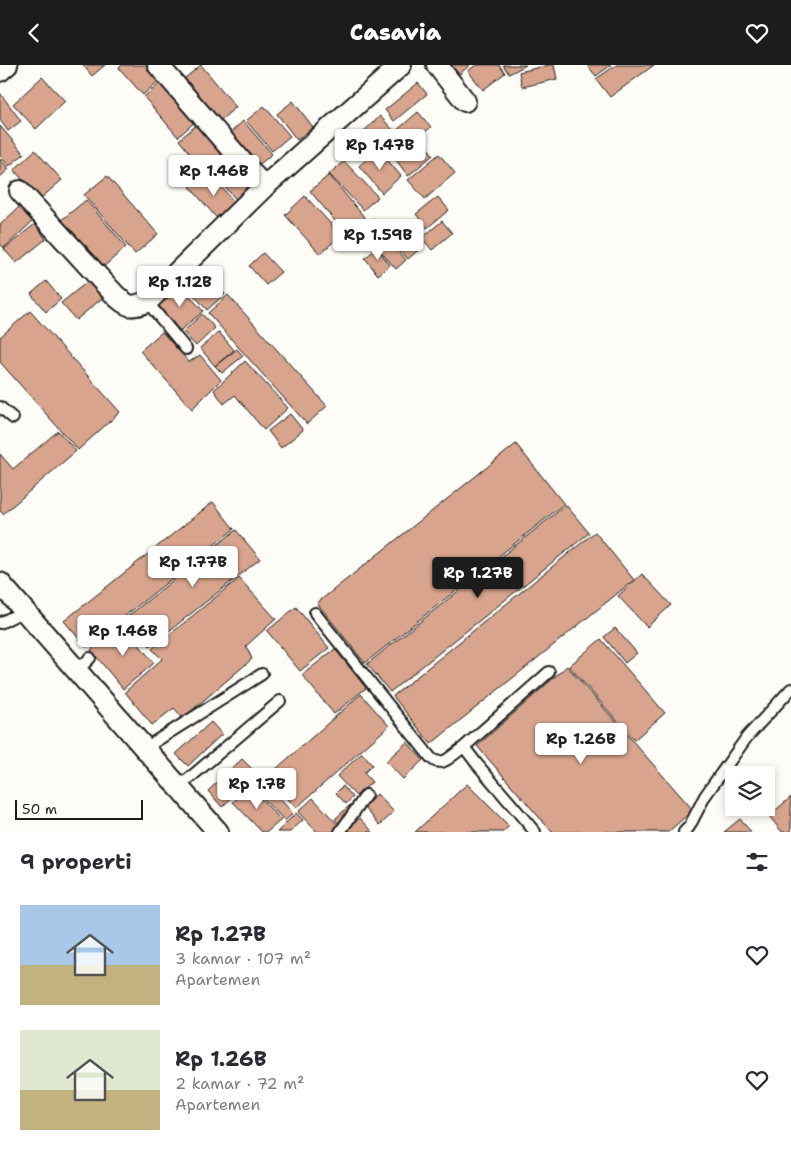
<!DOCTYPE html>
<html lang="id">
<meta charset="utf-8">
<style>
:root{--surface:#fff;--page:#f7f7f7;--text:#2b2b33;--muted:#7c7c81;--accent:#1c1c1c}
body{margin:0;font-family:"Shantell Sans",sans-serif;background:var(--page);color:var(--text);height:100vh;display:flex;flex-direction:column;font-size:19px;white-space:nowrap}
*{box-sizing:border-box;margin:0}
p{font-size:16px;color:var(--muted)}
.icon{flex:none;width:28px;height:28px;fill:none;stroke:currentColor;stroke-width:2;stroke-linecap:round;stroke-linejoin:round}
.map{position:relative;height:767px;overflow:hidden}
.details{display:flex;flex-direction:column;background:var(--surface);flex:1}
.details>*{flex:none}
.tools{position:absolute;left:725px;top:701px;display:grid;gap:10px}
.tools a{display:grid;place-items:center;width:50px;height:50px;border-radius:0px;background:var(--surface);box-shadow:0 2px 8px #0003;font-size:25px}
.scale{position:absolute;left:15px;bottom:12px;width:128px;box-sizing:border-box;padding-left:5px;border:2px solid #1c1c1c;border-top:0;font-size:14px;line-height:18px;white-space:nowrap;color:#1c1c1c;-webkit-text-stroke:4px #fdfcf7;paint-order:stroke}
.price{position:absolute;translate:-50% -42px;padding:0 11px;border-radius:5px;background:#fff;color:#222;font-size:16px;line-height:32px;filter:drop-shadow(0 1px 2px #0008)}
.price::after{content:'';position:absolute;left:50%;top:30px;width:15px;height:11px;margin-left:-8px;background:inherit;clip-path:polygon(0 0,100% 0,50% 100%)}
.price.on{background:var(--accent);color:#fff}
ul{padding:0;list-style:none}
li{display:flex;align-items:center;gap:15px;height:125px;padding:0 20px}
li span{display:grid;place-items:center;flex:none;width:140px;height:100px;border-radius:0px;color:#555}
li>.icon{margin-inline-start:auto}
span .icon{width:60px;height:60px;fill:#fffc;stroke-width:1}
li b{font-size:21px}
h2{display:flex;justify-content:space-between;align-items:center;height:60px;padding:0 20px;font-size:21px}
header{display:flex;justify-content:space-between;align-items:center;height:65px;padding:0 20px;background:var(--accent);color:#fff;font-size:22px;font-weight:800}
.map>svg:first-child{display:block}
.building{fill:#d8a48d;stroke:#1c1c1c}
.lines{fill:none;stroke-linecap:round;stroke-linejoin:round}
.service-casing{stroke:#1c1c1c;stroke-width:14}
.minor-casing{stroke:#1c1c1c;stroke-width:24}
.service{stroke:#fdfcf7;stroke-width:10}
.minor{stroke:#fdfcf7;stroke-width:20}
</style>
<header><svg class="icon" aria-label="back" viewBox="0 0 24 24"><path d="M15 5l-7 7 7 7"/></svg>Casavia<svg class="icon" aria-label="heart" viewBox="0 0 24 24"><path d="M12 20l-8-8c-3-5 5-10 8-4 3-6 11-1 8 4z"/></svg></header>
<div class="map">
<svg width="791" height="767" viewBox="0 0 791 767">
<rect width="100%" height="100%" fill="#fdfcf7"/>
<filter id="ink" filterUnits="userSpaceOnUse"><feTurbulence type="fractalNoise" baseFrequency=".02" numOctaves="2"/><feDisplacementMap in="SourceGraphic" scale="10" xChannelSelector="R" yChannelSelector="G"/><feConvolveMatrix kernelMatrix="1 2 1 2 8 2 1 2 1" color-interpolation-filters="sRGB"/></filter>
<g filter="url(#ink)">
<path class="building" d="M83,0H105L92,11Z
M122,0H153L163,12L143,30L119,3Z
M201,0L236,42L216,59L180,17Z
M446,0H470L456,12Z
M476,0H499L505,8L483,25L468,6Z
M503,0H526L509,9Z
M549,0H554L557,14L522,22L519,7Z
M587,0H611L596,11Z
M616,0H654L610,32L596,14Z
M42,12L65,36L36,64L13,39Z
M164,15L198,54L178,72L144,32Z
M418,18L427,29L394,56L385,45Z
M0,28L21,56L8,66L0,55Z
M293,36L313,62L297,75L277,49Z
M264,41L290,71L272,86L246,56Z
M418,47L431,62L394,94L381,79Z
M380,51L394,66L377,82L363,67Z
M243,56L272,89L255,103L227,71Z
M200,57L227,89L205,107L179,75Z
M0,61L24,89L9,101L0,91Z
M421,74L433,90L408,111L396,95Z
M378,84L401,111L382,128L359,101Z
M35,85L62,115L40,134L14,105Z
M229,89L242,104L222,121L209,106Z
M439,89L455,108L425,134L408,115Z
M0,94L9,104L0,112Z
M344,96L378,132L363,145L329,109Z
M208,106L239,143L221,158L190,122Z
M241,106L258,125L241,140L224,121Z
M329,110L365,153L346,169L310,126Z
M107,111L158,169L135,189L84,130Z
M305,131L341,170L320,189L285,150Z
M438,132L449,145L427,163L416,149Z
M86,135L126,182L100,205L59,157Z
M19,142L33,156L4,183L0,179V160Z
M374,154L388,170L377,179L363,164Z
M442,156L452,168L432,185L422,173Z
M404,157L424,180L408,194L388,172Z
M35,159L46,174L16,198L4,184Z
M387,173L406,195L396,204L377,182Z
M377,183L390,200L378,210L365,193Z
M263,188L281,207L266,220L249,201Z
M199,209L206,218L193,228L186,219Z
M92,213L106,230L76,255L61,238Z
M212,215L225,229L207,245L194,230Z
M46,216L61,234L46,247L31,229Z
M180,220L203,246L180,266L158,240Z
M228,230L327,341L307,359L208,248Z
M30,246L120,347L78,385L0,297V272Z
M202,249L215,263L196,281L183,267Z
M162,267L189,297L200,290L221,315L192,344L140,286Z
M219,267L234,285L215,301L200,283Z
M237,284L243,291L222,308L215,301Z
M245,296L288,343L264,365L235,330L224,339L214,325Z
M290,349L303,365L281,383L268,366Z
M58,366L76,386L3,449L0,446V389L13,404Z
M516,379L564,439L365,598L317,538Z
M213,437L234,464L86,582L64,556Z
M566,440L589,468L390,627L367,599Z
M236,465L260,494L150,581L127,552Z
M595,467L634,515L431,679L393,631Z
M642,509L671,540L647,562L618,531Z
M239,513L276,554L246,581L252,594L183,653L174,643L152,660L125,627L162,594L152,584Z
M296,542L329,583L300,606L267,566Z
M122,559L154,598L123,624L91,585Z
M615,563L637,588L625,598L604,572Z
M601,574L665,648L634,675L569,601Z
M335,584L366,623L334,649L302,610Z
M567,601L693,745L668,767H552L477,681Z
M361,629L389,661L296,743L268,711Z
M211,657L222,669L188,701L176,689Z
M407,677L423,695L403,714L386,696Z
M362,688L372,700L364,708L372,717L356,731L337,711Z
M242,694L257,709L222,742L208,726Z
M260,713L293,748L285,756L251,721Z
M467,719L509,761L503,767H415Z
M249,721L281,755L267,767H262L233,737Z
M343,721L353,732L346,739L336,728Z
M377,729L394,747L380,760L364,742Z
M791,732V767H782L769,751Z
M313,733L339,761L332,767H317L298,747Z
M350,740L354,745L339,759L335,754Z
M296,748L303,755L290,767H277Z
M360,753L373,767H349L347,764Z
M740,754L751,767H724Z"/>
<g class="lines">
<g class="service-casing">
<path id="service" d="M147,237L158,250L186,284
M0,342L13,353
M315,548L431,693L435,696L442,697L448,694L464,682L549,607
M0,558L24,546
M77,606L90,593
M464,682L477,699L535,767
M145,683L262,609
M179,722L280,636
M340,767L366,730
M684,767L689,762L705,731L747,672L791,624"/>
</g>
<g class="minor-casing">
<path id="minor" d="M158,0L264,122
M437,0L465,36
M0,6L7,0
M20,126L116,231C129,242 130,243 147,237L264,122L401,0
M0,518L218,767"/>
</g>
<use href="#service" class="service"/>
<use href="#minor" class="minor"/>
</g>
</g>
</svg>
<div class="tools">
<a><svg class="icon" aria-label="layers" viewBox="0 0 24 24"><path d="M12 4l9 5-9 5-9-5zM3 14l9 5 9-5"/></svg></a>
</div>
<div class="scale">50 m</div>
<b class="price" style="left:380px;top:106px">Rp 1.47B</b>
<b class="price" style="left:214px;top:132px">Rp 1.46B</b>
<b class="price" style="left:378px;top:196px">Rp 1.59B</b>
<b class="price" style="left:180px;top:243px">Rp 1.12B</b>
<b class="price" style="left:193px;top:523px">Rp 1.77B</b>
<b class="price on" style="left:478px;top:534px">Rp 1.27B</b>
<b class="price" style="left:123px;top:592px">Rp 1.46B</b>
<b class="price" style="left:581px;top:700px">Rp 1.26B</b>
<b class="price" style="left:257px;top:745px">Rp 1.7B</b>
</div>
<section class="details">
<h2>9 properti<svg class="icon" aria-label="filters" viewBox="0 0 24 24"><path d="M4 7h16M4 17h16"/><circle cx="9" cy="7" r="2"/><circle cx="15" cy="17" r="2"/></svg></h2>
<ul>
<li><span style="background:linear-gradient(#a9c7e8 60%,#c2b280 0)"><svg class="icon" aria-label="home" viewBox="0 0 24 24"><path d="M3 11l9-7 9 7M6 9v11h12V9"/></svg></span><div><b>Rp 1.27B</b><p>3 kamar · 107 m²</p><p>Apartemen</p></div><svg class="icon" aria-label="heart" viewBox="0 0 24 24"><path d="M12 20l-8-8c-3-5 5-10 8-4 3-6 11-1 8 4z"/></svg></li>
<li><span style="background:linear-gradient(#dfe7d0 60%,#c2b280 0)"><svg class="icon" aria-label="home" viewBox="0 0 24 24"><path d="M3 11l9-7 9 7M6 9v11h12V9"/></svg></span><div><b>Rp 1.26B</b><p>2 kamar · 72 m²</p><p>Apartemen</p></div><svg class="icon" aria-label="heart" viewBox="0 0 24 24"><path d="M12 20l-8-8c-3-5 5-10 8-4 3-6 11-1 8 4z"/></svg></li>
</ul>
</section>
